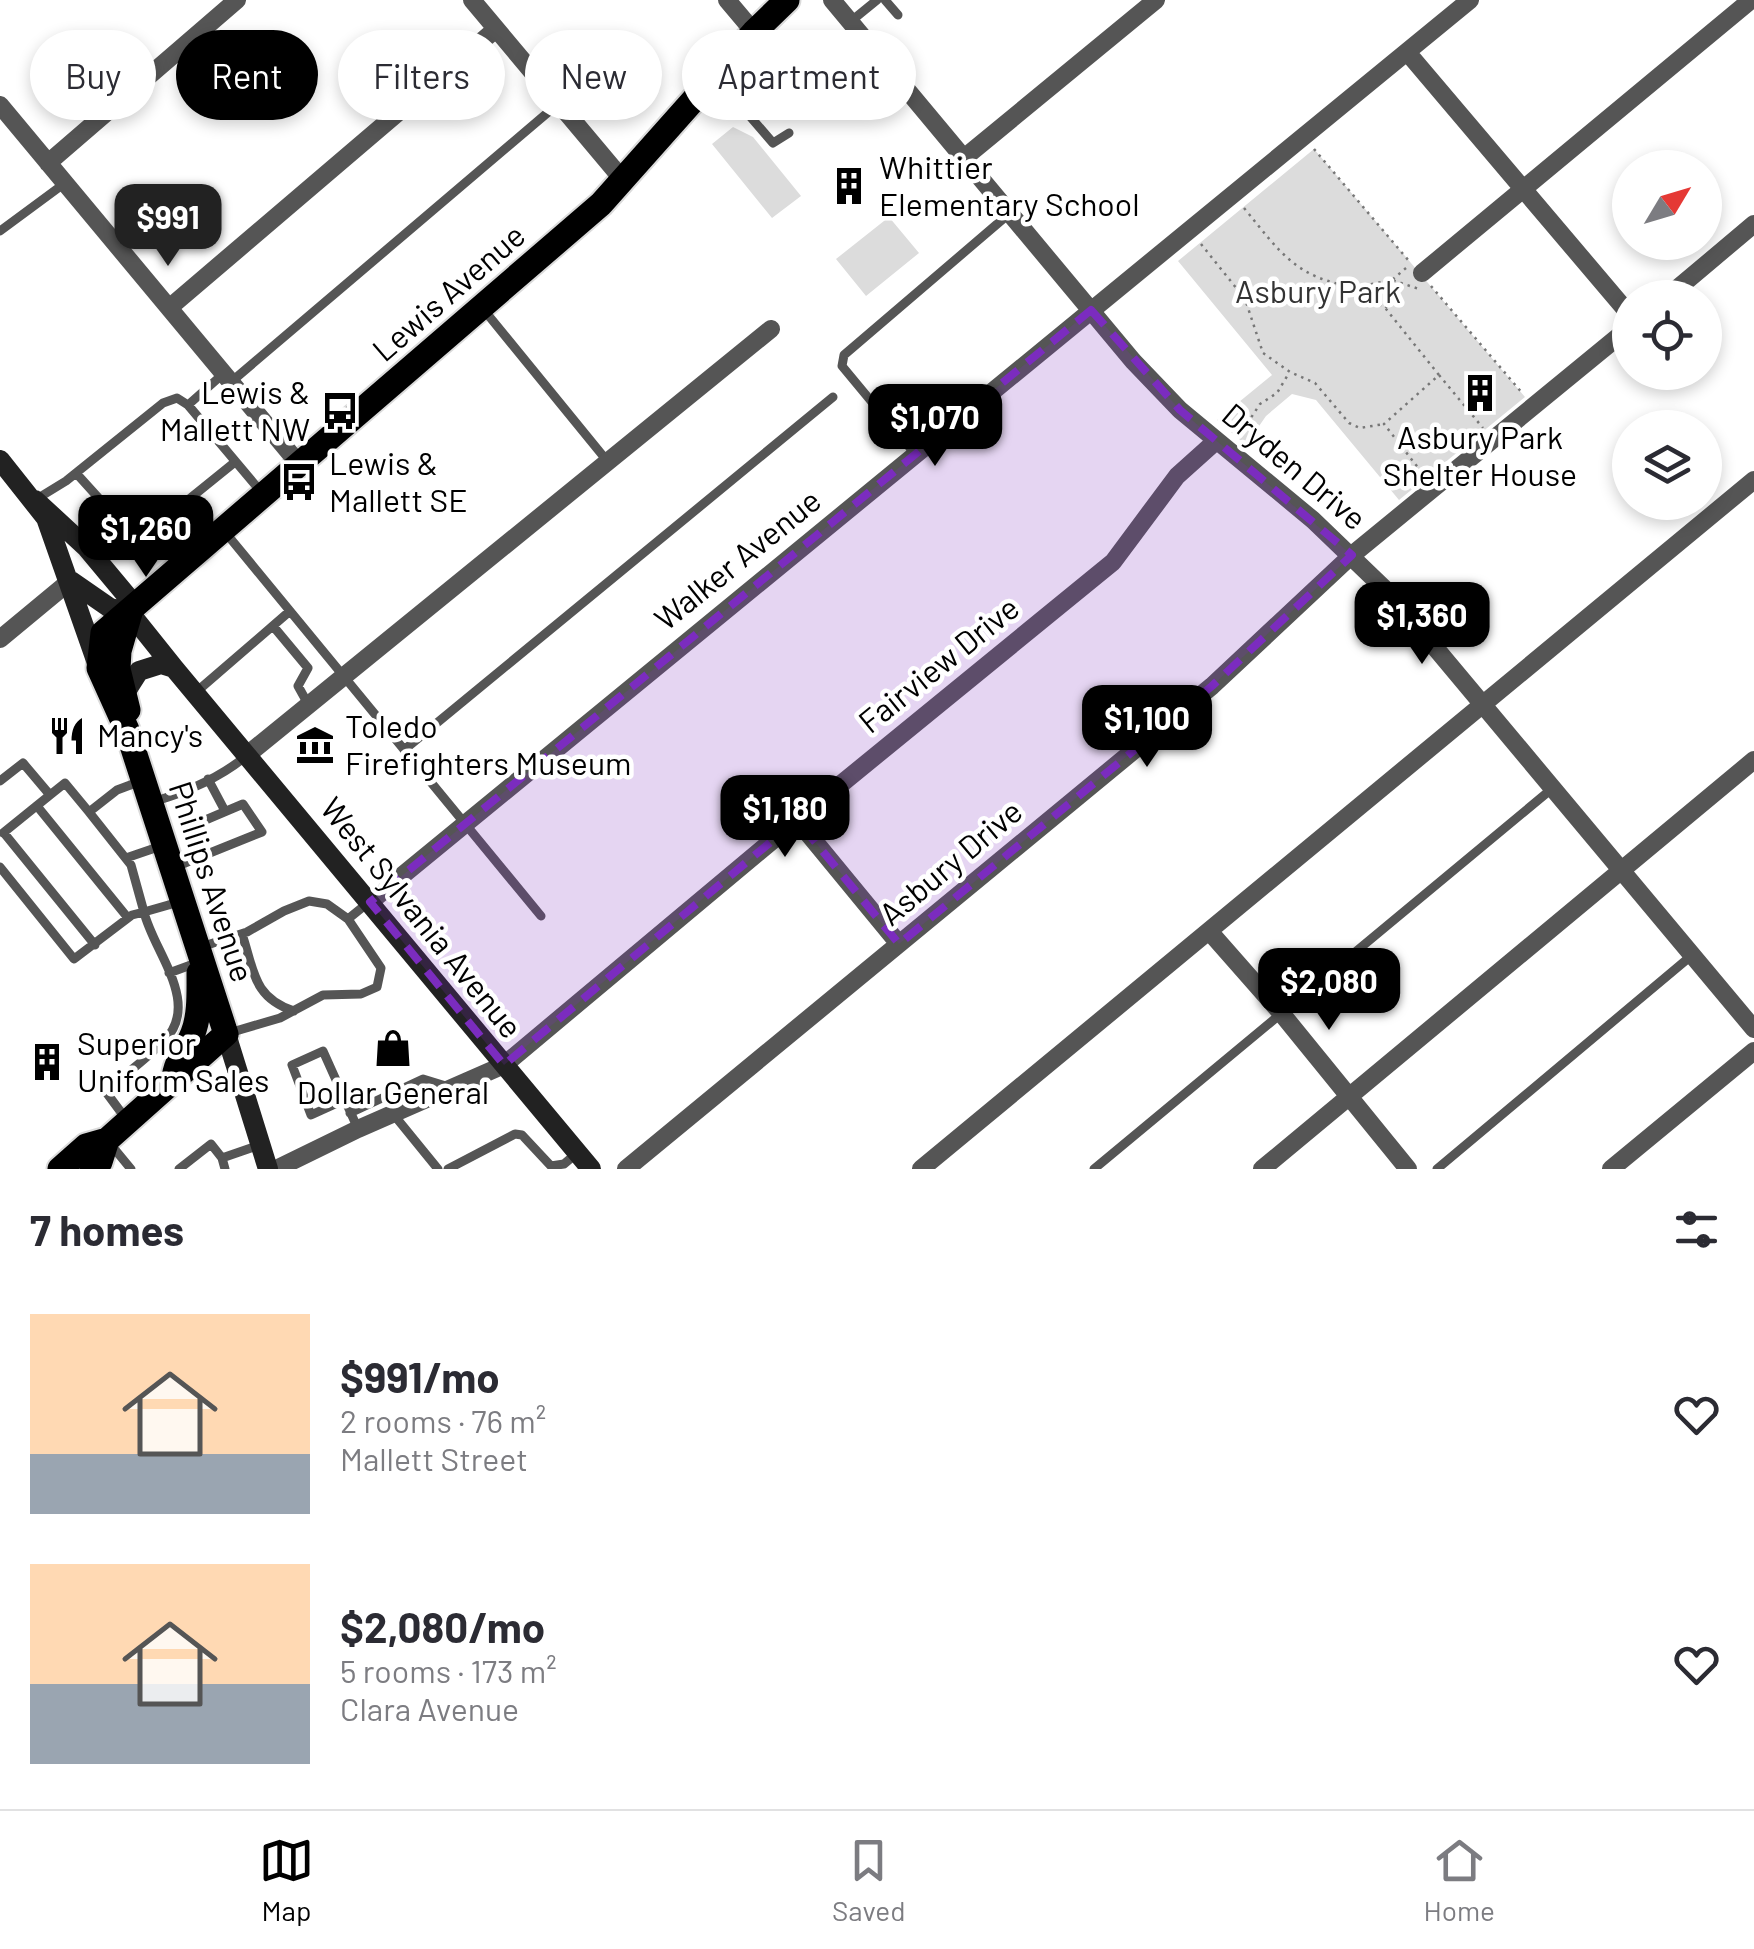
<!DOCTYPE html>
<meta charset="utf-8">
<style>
:root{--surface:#fff;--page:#f2f2f3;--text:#2b2b33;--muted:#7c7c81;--line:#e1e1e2;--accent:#000}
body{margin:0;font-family:Barlow,sans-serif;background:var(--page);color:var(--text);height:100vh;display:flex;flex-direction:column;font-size:38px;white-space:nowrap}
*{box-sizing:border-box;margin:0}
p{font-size:32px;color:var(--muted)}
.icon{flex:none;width:55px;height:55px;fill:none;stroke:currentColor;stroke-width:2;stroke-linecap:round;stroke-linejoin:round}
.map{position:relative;height:1169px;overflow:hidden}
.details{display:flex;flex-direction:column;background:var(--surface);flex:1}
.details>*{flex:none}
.hud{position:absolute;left:30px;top:30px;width:1000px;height:90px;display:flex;gap:20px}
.needle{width:65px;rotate:52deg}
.buttons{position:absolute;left:1612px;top:150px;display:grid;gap:20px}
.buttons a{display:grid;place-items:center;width:110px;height:110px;border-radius:50%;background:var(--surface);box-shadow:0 5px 15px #0003;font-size:50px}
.price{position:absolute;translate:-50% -85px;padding:0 22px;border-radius:20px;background:var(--accent);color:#fff;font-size:32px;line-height:65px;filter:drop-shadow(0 2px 5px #0008)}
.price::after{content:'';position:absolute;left:50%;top:60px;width:30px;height:22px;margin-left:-15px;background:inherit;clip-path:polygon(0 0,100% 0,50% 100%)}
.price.selected{background:#222;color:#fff}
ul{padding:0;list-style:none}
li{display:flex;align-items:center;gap:30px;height:250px;padding:0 30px}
li span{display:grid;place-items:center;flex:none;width:280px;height:200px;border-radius:0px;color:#555}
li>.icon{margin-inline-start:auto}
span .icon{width:120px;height:120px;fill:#fffc;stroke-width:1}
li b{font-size:42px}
h2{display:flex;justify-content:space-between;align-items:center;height:120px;padding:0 30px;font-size:42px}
.pill{padding:0 35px;border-radius:45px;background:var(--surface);box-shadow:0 5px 15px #0003;font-size:35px;line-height:90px}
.pill.selected{background:var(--accent);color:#fff}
.menu{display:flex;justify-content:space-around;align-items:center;height:140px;border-top:2px solid var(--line);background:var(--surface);font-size:28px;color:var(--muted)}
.menu a{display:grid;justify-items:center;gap:5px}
.menu .selected{color:var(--accent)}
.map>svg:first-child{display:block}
.green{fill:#dcdcdc}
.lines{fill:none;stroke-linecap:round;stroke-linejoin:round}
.primary-casing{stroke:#dbdbdb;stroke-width:29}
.path{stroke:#777;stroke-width:2.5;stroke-dasharray:2.5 5;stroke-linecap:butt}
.lane{stroke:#555;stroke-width:9}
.street{stroke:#555;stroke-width:18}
.secondary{stroke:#222;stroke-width:20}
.primary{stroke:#000;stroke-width:25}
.marked{fill:#7b2cbf;fill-opacity:0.2;stroke:#7b2cbf;stroke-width:8;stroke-dasharray:20 12;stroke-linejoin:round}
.labels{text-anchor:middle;stroke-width:9;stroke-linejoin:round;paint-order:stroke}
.poi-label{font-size:32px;fill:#000;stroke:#fff;text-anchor:start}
.park-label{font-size:32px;fill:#333;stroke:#fff}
.street-label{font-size:32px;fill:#000;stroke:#fff}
</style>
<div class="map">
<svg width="1754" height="1169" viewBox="0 0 1754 1169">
<rect width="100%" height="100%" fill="#fff"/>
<path class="green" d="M733,127L753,137L801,196L772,218L712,144Z
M1314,149L1525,397L1399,500L1316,400L1292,394L1266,416L1246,445L1217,420L1272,375L1178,261Z
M889,217L919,253L866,296L836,259Z"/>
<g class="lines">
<g class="primary-casing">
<path id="primary" d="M128,710L118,669L119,651L130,613
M175,1072C179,1055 187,1049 193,1033C200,1015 199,993 199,973
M60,1169L86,1146L107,1140L226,1034L127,730L99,668L103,633L601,204L754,32L787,0
M92,1169L100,1162L107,1140"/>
</g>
<path class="path" d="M1314,149L1409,261
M1244,208C1280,252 1296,279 1356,287
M1201,244L1245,299L1263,353L1290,372L1315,383L1349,423L1360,428L1384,424
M1406,268L1392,280L1357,287L1386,309L1439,375L1384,424L1423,474
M1431,286L1523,394
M1386,308L1392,280L1419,289
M1439,375L1483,428
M1239,436L1260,404L1277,393L1289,373"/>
<path class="lane" d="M885,0L898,15
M850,22L877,0
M717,78L773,143L789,133
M0,231L65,183
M484,310L608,462
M231,382L559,103
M188,405L223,374
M915,454L842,366L844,355L1010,213
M76,473L132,535L141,538L235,462
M35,500L66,481L163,403L177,398L188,405L262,493
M225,532L541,916
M273,626L308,668L298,686L308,704
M195,693L290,611
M404,750L833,397
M208,779L225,811
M0,781L23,763L50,795L3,833
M141,781L117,790L89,812L131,865L144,912L179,902
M50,795L65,783L89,812
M152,802C184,793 219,778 245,757
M37,806L128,918
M4,833L95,945
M126,858L161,846
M0,867L74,959L132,915L144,912C153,951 202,1003 164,1041C146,1060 124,1074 106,1092L126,1119
M175,867L262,832L243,804L196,824
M242,934C254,970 253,998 294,1011
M201,947L247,932L284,911L309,901L327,904L348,919L369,902
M169,973L199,962
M229,1033L280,1018L323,995L361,994L377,987L381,968L348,919
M344,1100L311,1115L292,1065L323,1051L358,1129
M350,1113L423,1079L449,1087
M394,1115L438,1169
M112,1146L131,1169
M222,1158L260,1145
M179,1169L211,1144L222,1158L225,1169
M448,1169L515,1134L522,1135L551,1166L564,1164L577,1153
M1094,1169L1554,787
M1437,1169L1691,956"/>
<path class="street" d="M472,0L623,180
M727,0L754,32
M832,0L1133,361L1180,410L1313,520L1392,596L1754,1029
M1407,52L1630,315
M0,105L299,464
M964,158L1156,0
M48,163L237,0
M1422,273L1751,0
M1666,298L1754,224
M169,308L496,29
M0,639L70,581
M247,755L771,329
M797,820L899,944
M370,902L1470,0
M1209,931L1282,1014L1408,1169
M276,1169L358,1129L504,1065L797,820L1113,562L1177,476L1216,441
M626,1169L1212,686L1352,555L1630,327
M921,1169L1754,480
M1262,1169L1754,760
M1611,1169L1754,1051"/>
<path class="secondary" d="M0,460L46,518L98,666
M35,500L87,548L127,596L130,613L174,668L591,1169
M71,581L110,608L130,613
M125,693L139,671L161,664L174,668
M226,1034L268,1169"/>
<use href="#primary" class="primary"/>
</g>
<path class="marked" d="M1091,310L1180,410L1352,555L1212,686L899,944L797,820L504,1065L370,902Z"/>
<defs>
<g id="building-bare" transform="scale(3)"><path d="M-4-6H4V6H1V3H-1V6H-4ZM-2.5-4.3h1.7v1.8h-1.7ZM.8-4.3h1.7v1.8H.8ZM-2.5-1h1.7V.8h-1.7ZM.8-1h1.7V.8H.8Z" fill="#000" stroke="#fff" stroke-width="2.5" paint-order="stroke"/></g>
<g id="bus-bare" transform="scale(3)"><path d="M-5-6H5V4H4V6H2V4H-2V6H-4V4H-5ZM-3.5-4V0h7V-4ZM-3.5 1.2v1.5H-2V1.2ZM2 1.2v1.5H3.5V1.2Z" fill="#000" stroke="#fff" stroke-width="2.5" paint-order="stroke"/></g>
<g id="restaurant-bare" transform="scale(3)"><path d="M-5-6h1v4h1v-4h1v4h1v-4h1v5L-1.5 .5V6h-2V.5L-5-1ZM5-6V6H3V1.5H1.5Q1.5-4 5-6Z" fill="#000" stroke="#fff" stroke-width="2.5" paint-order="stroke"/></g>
<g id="museum-bare" transform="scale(3)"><path d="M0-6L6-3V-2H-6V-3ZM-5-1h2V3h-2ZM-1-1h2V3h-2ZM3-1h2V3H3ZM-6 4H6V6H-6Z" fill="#000" stroke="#fff" stroke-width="2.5" paint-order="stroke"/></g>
<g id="shop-bare" transform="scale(3)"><path d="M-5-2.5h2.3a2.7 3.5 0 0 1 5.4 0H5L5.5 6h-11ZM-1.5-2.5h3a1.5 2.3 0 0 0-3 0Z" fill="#000" stroke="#fff" stroke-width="2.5" paint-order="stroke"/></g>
</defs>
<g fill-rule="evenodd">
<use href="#building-bare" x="849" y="186"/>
<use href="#building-bare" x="1480" y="393"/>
<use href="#bus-bare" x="340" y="411"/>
<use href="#bus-bare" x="299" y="482"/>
<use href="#restaurant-bare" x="67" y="736"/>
<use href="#museum-bare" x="315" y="745"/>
<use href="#shop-bare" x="393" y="1048"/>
<use href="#building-bare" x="47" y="1062"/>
</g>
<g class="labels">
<g class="poi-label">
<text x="879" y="179">Whittier<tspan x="879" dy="37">Elementary School</tspan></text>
<text x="310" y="404" text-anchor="end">Lewis &amp;<tspan x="310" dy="37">Mallett NW</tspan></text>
<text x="1480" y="449" text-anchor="middle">Asbury Park<tspan x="1480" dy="37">Shelter House</tspan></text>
<text x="329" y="475">Lewis &amp;<tspan x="329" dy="37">Mallett SE</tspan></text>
<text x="345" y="738">Toledo<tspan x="345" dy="37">Firefighters Museum</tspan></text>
<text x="97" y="747">Mancy's</text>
<text x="77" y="1055">Superior<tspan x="77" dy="37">Uniform Sales</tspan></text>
<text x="393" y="1104" text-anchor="middle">Dollar General</text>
</g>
<g class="park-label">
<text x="1318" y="303">Asbury Park</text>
</g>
<g class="street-label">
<text transform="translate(449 293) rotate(-41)" y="11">Lewis Avenue</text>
<text transform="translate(1294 467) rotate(40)" y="11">Dryden Drive</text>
<text transform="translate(738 560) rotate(-39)" y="11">Walker Avenue</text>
<text transform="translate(939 665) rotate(-39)" y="11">Fairview Drive</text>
<text transform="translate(951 863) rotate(-40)" y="11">Asbury Drive</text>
<text transform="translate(211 882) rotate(72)" y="11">Phillips Avenue</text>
<text transform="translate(421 918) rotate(51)" y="11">West Sylvania Avenue</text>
</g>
</g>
</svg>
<div class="buttons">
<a><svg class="needle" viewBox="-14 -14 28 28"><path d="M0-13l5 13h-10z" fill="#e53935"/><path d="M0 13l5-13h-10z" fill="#7c7c81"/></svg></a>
<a><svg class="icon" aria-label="locate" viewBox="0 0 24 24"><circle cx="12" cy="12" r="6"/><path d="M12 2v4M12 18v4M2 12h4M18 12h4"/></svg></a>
<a><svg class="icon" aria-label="layers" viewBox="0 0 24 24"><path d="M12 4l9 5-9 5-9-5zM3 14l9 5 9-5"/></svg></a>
</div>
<b class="price selected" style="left:168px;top:269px">$991</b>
<b class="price" style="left:935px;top:469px">$1,070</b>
<b class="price" style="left:146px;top:580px">$1,260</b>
<b class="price" style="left:1422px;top:667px">$1,360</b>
<b class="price" style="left:1147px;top:770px">$1,100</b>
<b class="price" style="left:785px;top:860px">$1,180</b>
<b class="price" style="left:1329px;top:1033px">$2,080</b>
<div class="hud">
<a class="pill">Buy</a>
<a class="pill selected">Rent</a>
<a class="pill">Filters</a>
<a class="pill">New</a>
<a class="pill">Apartment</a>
</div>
</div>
<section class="details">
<h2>7 homes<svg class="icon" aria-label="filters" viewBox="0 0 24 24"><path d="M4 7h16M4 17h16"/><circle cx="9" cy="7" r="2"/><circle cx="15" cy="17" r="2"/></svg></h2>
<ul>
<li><span style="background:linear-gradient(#ffd9b3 70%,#9aa5b1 0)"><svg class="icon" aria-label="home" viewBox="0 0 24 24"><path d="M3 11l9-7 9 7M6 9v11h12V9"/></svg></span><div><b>$991/mo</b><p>2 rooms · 76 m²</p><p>Mallett Street</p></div><svg class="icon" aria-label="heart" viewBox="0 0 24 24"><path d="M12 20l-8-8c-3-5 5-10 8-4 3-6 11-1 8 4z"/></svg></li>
<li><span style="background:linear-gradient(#ffd9b3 60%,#9aa5b1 0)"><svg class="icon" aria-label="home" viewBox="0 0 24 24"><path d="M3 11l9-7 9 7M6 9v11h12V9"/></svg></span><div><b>$2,080/mo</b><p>5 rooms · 173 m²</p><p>Clara Avenue</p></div><svg class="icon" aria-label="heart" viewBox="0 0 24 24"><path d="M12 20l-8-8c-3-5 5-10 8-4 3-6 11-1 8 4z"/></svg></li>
</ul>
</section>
<nav class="menu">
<a class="selected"><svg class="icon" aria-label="map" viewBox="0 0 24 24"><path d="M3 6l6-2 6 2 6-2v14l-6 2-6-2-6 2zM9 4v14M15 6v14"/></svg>Map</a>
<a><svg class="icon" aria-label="saved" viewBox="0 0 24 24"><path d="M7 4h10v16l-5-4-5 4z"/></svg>Saved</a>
<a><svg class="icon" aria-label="home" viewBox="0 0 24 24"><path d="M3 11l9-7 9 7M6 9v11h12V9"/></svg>Home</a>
</nav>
